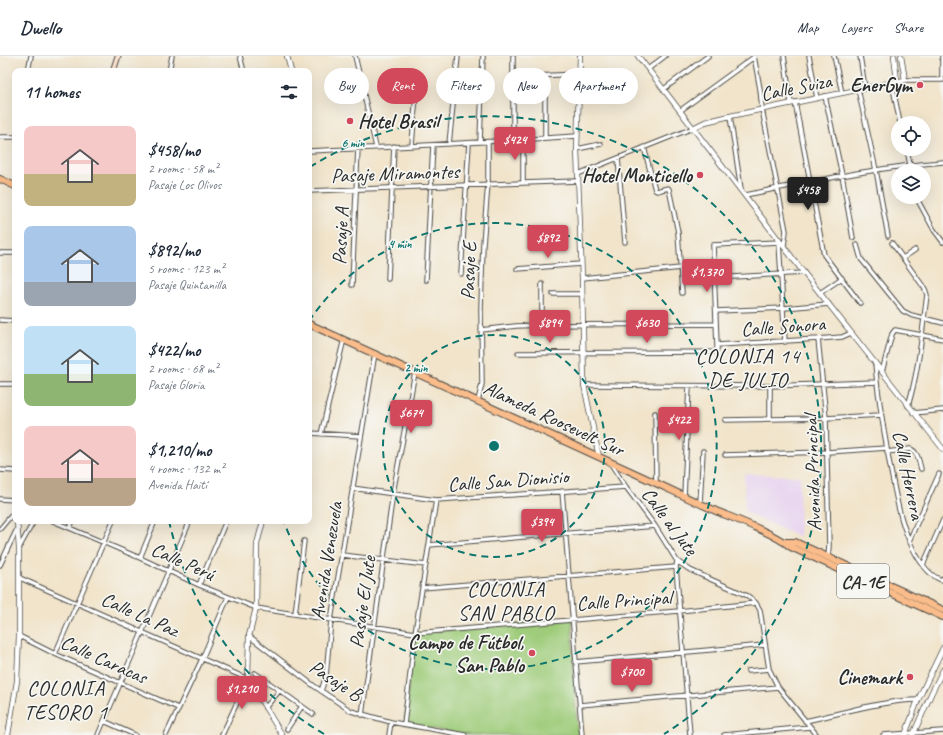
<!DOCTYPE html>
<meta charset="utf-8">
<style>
:root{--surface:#fff;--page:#f6f6f7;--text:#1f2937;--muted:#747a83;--line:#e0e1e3;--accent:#d1495b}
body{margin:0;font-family:Caveat,sans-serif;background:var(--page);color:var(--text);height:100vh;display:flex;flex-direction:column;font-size:15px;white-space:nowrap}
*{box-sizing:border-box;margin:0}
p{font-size:13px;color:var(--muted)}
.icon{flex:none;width:22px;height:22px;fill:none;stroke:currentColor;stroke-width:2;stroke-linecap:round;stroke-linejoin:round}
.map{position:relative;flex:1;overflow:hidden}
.panel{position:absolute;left:12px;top:12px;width:300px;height:456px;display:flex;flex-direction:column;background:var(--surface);border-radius:8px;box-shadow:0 4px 16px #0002}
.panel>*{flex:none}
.guide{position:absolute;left:324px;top:12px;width:380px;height:36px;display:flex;gap:8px}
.tools{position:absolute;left:891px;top:60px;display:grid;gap:8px}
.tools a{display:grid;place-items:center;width:40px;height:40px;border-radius:50%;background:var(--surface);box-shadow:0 4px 16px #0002;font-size:20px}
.price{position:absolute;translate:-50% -34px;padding:0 9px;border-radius:4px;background:var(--accent);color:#fff;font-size:13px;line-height:26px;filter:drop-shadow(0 1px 2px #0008)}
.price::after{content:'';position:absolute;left:50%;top:24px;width:12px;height:9px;margin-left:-6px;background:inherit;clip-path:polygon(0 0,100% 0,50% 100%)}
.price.selected{background:#222;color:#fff}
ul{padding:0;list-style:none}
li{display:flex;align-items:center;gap:12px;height:100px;padding:0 12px}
li span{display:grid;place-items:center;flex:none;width:112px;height:80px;border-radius:8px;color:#555}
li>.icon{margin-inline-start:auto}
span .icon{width:48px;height:48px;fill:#fffc;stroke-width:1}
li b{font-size:17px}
h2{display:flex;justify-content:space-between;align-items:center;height:48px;padding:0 12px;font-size:17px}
.tag{padding:0 14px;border-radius:18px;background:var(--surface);box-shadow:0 4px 16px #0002;font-size:14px;line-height:36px}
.tag.selected{background:var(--accent);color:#fff}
header{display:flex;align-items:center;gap:24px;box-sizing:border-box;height:56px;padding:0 20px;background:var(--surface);border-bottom:1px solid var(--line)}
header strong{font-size:19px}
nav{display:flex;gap:22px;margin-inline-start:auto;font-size:14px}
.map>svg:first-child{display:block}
.built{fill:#e7d2ef}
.green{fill:#9fcc7a;stroke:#657c52}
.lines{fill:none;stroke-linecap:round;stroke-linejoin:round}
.minor-casing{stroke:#494743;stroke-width:5.5}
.tertiary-casing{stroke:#494743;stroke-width:6}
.secondary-casing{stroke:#494743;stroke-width:7}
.trunk-casing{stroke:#494743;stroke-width:8}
.minor{stroke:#fff;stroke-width:3.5}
.tertiary{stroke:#fff;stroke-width:4.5}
.secondary{stroke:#fde4d0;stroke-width:5}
.trunk{stroke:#f9bc8a;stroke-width:6}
.ring{fill:none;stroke:#0f766e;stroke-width:2;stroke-dasharray:7 5}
.poi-dot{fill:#d1495b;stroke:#f6f6f2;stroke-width:1.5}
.labels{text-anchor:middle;stroke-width:3.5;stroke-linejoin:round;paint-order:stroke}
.shield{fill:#f6f6f2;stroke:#686867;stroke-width:1}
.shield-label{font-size:19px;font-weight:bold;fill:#2b2b2b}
.poi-label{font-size:20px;font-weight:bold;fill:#2b2b2b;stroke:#f6f6f2;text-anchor:end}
.street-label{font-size:20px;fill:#2b2b2b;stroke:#f6f6f2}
.neighbourhood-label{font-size:21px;letter-spacing:1px;fill:#2b2b2b;stroke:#f6f6f2}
.centre{fill:#0f766e;stroke:#f6f6f2;stroke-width:2}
.ring-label{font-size:12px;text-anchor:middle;font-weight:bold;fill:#0f766e;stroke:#f6f6f2;stroke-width:3.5;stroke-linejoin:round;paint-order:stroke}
</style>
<header>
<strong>Dwello</strong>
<nav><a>Map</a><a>Layers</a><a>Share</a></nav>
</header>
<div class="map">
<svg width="943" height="679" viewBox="0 0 943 679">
<rect width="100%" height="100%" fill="#f6f6f2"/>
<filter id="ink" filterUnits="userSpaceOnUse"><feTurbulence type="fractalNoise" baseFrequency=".025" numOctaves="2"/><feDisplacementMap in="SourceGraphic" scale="8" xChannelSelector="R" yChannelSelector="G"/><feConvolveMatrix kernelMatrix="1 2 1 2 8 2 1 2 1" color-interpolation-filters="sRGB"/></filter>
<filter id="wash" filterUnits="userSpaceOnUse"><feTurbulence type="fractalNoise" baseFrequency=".012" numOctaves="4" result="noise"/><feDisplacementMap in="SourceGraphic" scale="16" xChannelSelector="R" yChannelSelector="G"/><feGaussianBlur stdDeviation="0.9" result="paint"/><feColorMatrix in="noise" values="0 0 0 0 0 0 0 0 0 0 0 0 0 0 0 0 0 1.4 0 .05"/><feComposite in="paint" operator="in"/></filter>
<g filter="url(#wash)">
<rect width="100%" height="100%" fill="#f1e4cb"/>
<path class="built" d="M744,418L800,420L799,481L745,456Z"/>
<path class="green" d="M572,563L575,642L578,679H469L404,668L415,577Z"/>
</g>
<g filter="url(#ink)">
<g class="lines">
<g class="minor-casing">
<path id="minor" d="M240,0L243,12
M355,0L376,91
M754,0L760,33L762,53L786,175L784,190
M784,0L791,47
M809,0L817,42
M834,0L842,37
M860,0L865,32
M648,13L665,0
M28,15L31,0
M169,15L172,0
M513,21L580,18
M905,24H943
M942,24V0
M892,27L900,67
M664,33L708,0
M858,33L876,114L888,180
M825,40L842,119L853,182
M795,46L824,199L860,247
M681,54L754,1
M730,60L741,133
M0,81H15
M545,82V37
M513,84V0
M480,86L483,0
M449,88L458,0
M412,89L417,26
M644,91L655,134L657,135L668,132L669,133L678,176L682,237
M577,93L601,88
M907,93L911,115
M309,95C398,91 488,86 577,80
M618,102L625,186
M578,118L693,72
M523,126V83
M309,135L578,125
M745,139C811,126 876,111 943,106
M916,141L934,174L943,186
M779,186L785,286
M892,187L925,233L927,239C922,276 919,314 908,350
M857,189L861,203L903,255L911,259L943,267
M0,197H15
M903,202L915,194
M517,213L581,208
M461,218L469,87
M582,222L681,212
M714,222L804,217
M388,223L394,90
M426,224L433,89
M542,228V269
M352,229L358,92
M820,237L842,222
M553,238H582
M716,255L784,252L829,248
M0,264L15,265
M481,274L516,270L542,269L716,268
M818,283L826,362L829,490L828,502
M717,289L818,283L842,281L851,277
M518,297L714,296L717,294V289L713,189L781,186
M875,307C878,342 884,376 890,410C895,435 899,461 909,484C915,498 926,518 941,524L943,522
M882,316L892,278L895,274L943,283
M0,328H15
M584,329L770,330L876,326
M770,330V363
M478,345L482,328L481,253L483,188L488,128V86
M655,357L656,426
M913,357L943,354
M725,364L826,362L881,359
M309,377L361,380
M321,378L344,283
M887,396L910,393C918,395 919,406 921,413
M725,399L827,396L887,392
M611,408L626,431L655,470L677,505L690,514L748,540L756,547L760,554L769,613L778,631L817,679
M0,414L15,415
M352,432L436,444L626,431
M562,435L582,679
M684,440L689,330
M0,443L15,444
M700,447L703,395
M53,465L140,502L199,529L256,552L415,577L679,555L756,547
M70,471L73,465
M0,473L15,455
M909,485L939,418
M429,489L655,470
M19,492L34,465
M342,499L426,509
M140,502L155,465
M677,505L676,511L690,679
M0,509L17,473
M923,509L943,464
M20,522L248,623L222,679
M199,529L226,465
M422,532L676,511
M295,558L304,485
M19,580L55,598L178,652
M249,580L314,630L351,655L391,666L465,679
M55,598L113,465
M575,606L765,589
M748,615L769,613
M255,617L313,658
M321,635L326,620L331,564L375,297
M580,649L778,631
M265,652L280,634
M362,659L393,437L415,316
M104,665L135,679
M805,665C840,658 883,644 918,644
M404,668L415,577L436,444
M287,673L302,650
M98,679L190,465
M166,679L202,603L228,541
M389,679L391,666
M724,679L810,671
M883,679L943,675"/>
</g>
<g class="tertiary-casing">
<path id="tertiary" d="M287,0L291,15
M580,0L577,93L582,222L584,329L599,401
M638,0L804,217L943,393
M894,0L897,25
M693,72L705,66L730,60L905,24L901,0
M263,465L257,488L256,552L249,580L248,623L282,679
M8,679L17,625L19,580V492L17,465
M905,679L918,644L943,592
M913,679L931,638L943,614"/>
</g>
<g class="secondary-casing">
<path id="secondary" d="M113,15L118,0"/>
</g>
<g class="trunk-casing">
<path id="trunk" d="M0,123L15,130
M309,268L610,406C646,422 681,439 716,455C738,464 773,477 791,491L943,561
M785,486H795L943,554"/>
</g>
<use href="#minor" class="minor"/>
<use href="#tertiary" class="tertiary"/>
<use href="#secondary" class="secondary"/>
<use href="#trunk" class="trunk"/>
</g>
</g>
<g class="ring">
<circle cx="494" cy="390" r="111"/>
<path d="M309 265A223 223 0 1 1 284 466"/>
<path d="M324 678A334 334 0 0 1 169 465M310 111A334 334 0 1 1 664 678"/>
</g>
<g class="poi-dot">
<circle cx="920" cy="29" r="4"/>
<circle cx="350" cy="65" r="4"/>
<circle cx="700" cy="119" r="4"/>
<circle cx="532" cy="597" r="4"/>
<circle cx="910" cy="621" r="4"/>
</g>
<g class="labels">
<rect class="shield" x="837" y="508" width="52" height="34" rx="3"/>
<g class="shield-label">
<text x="863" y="532">CA-1E</text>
</g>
<g class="poi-label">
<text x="912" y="36">EnerGym</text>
<text x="358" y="72" text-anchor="start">Hotel Brasil</text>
<text x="692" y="126">Hotel Monticello</text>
<text x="524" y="593">Campo de Fútbol,<tspan x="524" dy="23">San Pablo</tspan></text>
<text x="902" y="628">Cinemark</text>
</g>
<g class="street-label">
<text transform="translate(796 31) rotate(-11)" y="7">Calle Suiza</text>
<text transform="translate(395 117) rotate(-2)" y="7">Pasaje Miramontes</text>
<text transform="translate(340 180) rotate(-87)" y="7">Pasaje A</text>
<text transform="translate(468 215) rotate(-88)" y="7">Pasaje E</text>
<text transform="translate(783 270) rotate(-4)" y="7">Calle Sonora</text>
<text transform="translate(554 362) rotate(25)" y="7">Alameda Roosevelt Sur</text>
<text transform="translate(812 417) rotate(-92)" y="7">Avenida Principal</text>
<text transform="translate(909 419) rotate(78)" y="7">Calle Herrera</text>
<text transform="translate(508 424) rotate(-4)" y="7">Calle San Dionisio</text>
<text transform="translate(670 465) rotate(53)" y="7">Calle al Jute</text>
<text transform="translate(183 505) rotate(24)" y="7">Calle Perú</text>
<text transform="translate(326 505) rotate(-81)" y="7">Avenida Venezuela</text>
<text transform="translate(624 544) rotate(-4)" y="7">Calle Principal</text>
<text transform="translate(362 546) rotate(-82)" y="7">Pasaje El Jute</text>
<text transform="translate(140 558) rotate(24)" y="7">Calle La Paz</text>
<text transform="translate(104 603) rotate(24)" y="7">Calle Caracas</text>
<text transform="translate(336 624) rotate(33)" y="7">Pasaje B</text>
</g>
<g class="neighbourhood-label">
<text x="748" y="307">COLONIA 14<tspan x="748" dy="24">DE JULIO</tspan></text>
<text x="506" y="540">COLONIA<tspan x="506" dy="24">SAN PABLO</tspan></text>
<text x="66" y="639">COLONIA<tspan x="66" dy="24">TESORO 1</tspan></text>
</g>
</g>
<circle cx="494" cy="390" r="6" class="centre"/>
<g class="ring-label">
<text x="353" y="91">6 min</text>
<text x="400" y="192">4 min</text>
<text x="416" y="316">2 min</text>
</g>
</svg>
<div class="tools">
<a><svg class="icon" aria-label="locate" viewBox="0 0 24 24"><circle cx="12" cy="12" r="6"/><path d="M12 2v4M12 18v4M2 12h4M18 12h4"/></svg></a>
<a><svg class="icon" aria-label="layers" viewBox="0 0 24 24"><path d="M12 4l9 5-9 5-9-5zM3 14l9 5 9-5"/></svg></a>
</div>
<b class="price" style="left:515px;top:105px">$424</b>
<b class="price selected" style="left:808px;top:155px">$458</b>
<b class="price" style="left:548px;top:203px">$892</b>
<b class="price" style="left:707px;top:237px">$1,370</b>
<b class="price" style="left:550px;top:288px">$894</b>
<b class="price" style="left:647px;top:288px">$630</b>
<b class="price" style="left:411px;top:378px">$674</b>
<b class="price" style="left:679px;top:385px">$422</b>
<b class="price" style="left:542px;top:487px">$394</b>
<b class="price" style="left:632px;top:637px">$700</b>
<b class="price" style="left:242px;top:654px">$1,210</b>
<div class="guide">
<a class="tag">Buy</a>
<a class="tag selected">Rent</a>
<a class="tag">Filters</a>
<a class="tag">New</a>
<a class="tag">Apartment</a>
</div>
<section class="panel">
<h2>11 homes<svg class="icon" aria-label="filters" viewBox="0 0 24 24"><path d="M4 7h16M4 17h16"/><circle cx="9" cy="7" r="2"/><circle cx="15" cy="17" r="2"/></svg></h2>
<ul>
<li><span style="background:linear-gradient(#f6c9c9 60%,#c2b280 0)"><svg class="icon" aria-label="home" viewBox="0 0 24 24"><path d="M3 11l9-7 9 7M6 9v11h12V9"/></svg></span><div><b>$458/mo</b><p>2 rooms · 58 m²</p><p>Pasaje Los Olivos</p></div></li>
<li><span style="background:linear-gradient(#a9c7e8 70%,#9aa5b1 0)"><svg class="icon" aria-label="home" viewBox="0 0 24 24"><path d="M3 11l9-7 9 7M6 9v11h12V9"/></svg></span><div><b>$892/mo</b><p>5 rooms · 123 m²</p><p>Pasaje Quintanilla</p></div></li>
<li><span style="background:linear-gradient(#bfe0f5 60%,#8fb573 0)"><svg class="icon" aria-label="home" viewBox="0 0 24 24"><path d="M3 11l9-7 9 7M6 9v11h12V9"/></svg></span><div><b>$422/mo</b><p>2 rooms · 68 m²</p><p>Pasaje Gloria</p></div></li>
<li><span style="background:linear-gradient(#f6c9c9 65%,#b9a48a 0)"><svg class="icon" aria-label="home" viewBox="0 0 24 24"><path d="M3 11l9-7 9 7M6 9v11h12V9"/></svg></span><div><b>$1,210/mo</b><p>4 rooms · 132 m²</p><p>Avenida Haití</p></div></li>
</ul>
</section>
</div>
